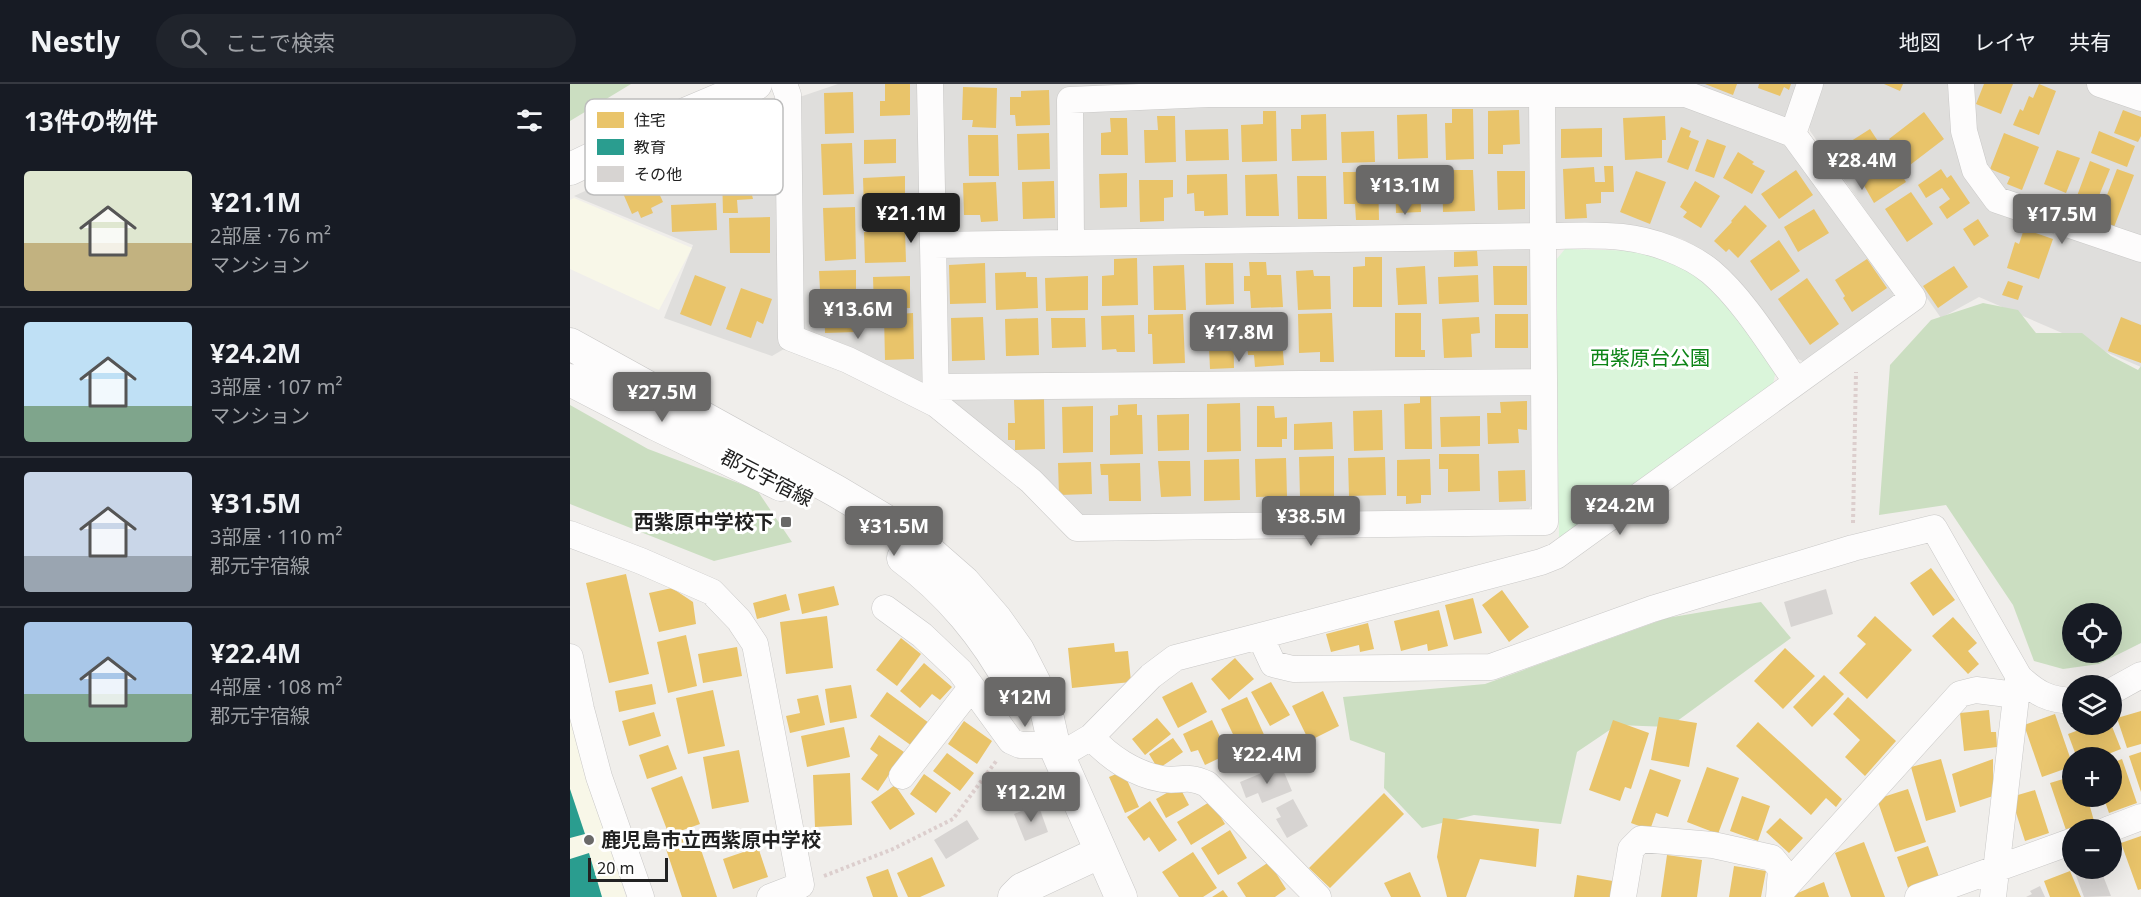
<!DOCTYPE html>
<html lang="ja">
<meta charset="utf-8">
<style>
:root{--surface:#171b24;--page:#20242c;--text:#f1f3f6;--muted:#9ea1a6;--line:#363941;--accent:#6a6968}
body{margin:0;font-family:"Noto Sans","Noto Sans JP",sans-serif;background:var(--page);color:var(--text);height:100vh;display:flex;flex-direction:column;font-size:22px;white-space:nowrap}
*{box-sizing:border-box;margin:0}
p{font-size:20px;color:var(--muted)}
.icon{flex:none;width:33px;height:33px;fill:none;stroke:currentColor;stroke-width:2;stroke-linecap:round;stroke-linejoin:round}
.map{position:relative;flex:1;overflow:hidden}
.details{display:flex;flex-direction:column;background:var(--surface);width:570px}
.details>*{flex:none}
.buttons{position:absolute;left:1492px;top:519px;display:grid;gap:12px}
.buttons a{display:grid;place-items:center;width:60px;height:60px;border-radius:50%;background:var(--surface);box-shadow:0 6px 24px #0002;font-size:30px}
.scale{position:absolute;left:18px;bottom:15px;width:80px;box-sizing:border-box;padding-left:6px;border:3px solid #222;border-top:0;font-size:16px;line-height:21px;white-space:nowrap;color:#222;-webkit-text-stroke:4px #fff;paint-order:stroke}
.price{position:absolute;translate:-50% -51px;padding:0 14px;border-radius:6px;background:var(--accent);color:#fff;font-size:20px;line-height:39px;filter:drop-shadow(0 2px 3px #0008)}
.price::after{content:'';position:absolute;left:50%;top:36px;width:18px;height:14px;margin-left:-9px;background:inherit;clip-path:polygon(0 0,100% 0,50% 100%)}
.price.active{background:#222;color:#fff}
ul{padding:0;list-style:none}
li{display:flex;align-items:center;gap:18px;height:150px;padding:0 24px}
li+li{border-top:2px solid var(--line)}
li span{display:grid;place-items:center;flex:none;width:168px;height:120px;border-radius:6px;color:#555}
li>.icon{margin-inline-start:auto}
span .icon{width:72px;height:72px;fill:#fffc;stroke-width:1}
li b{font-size:26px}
h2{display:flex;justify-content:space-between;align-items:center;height:72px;padding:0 24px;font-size:26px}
header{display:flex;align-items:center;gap:36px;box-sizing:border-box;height:84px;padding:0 30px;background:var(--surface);border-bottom:2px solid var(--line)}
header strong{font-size:28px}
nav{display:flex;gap:33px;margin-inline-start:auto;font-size:21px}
.search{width:420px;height:54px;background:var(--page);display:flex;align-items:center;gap:15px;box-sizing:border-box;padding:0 21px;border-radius:33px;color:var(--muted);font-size:22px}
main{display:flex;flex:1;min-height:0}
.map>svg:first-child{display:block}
.residential{fill:#dfdedc}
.education{fill:#f8f7e8}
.forest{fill:#cbdec1;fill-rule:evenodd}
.park{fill:#daf5da}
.homes{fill:#e9c46a}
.schools{fill:#2a9d8f}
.building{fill:#d7d4d2}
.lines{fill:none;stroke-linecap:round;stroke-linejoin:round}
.minor-casing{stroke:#c9c8c7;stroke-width:27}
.tertiary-casing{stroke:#c9c8c7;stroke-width:33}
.path{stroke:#dccecd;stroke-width:4;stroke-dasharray:3 3;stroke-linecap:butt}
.minor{stroke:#fdfcfc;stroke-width:26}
.tertiary{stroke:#fdfcfc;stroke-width:32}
.poi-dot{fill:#6a6968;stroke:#fff;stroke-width:2}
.labels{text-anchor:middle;stroke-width:6;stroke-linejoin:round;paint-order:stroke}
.park-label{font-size:20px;fill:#0c8416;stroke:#fff}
.street-label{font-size:20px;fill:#222;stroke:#fff}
.poi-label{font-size:20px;font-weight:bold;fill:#222;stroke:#fff;text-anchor:end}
.key{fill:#fff;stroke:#bdbdbd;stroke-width:1.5}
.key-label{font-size:16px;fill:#222}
</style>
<header>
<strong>Nestly</strong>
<div class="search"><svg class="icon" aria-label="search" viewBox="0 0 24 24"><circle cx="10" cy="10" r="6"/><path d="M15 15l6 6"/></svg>ここで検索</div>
<nav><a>地図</a><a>レイヤ</a><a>共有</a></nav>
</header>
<main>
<section class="details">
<h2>13件の物件<svg class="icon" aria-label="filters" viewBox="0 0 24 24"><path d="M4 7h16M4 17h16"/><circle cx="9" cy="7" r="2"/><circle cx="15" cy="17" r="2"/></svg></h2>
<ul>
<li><span style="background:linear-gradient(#dfe7d0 60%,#c2b280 0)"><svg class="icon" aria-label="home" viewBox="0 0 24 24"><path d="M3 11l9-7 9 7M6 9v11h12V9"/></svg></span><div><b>¥21.1M</b><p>2部屋 · 76 m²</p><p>マンション</p></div></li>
<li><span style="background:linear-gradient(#bfe0f5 70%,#7fa58c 0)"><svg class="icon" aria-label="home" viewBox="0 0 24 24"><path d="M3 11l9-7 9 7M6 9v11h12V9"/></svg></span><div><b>¥24.2M</b><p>3部屋 · 107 m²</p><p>マンション</p></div></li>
<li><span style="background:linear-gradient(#c9d6e8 70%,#9aa5b1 0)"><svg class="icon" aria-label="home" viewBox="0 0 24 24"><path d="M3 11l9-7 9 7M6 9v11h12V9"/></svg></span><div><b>¥31.5M</b><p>3部屋 · 110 m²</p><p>郡元宇宿線</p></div></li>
<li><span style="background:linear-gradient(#a9c7e8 60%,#7fa58c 0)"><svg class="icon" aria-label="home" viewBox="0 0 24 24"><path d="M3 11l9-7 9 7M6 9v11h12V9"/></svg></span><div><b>¥22.4M</b><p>4部屋 · 108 m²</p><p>郡元宇宿線</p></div></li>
</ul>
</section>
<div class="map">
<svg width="1571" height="813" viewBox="0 0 1571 813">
<rect width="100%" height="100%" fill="#f0eeeb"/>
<path class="residential" d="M268,0H1227L1219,23L1325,205L1320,220L1235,278L1223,273L1160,187L1112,155L1077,144L962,143V421L955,430L513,433L393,331L238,251L202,272L94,234L123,161L4,112L203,22Z
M1250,0H1571V283L1409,213L1371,234L1240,47L1238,35Z"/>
<path class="education" d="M4,114L122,164L89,226L0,185V116Z
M0,631L20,699L56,813H0Z"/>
<path class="forest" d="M0,0H61L0,37Z
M1413,219L1448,226L1466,249H1512L1541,272L1568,286L1571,282V559L1529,580L1493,585L1464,577L1443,521L1376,421L1309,431L1320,281L1361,236ZM1503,530H1542V568H1503Z
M0,321L78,365L187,406L222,458L144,477L0,420Z
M1191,518L1221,554L1099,643L1047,641L1007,668L991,740L904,731L852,744L814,704L815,669L780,656L773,613L915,600L1097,534Z"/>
<path class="park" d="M995,165L1073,167L1113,182L1128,192L1152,215L1206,286L1203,300L989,456L986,176Z"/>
<path class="homes" d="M315,0H340V31L310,32V17H315Z
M1135,0H1167L1163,11Z
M1189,0H1221L1219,6L1214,3L1210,12L1188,4Z
M1314,0H1333L1330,7Z
M1414,0H1443L1431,30L1406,20Z
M1469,0L1486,7L1469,51L1443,41L1450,25L1453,27L1459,12L1463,14Z
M393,3L427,4L426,44L402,43L403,36H392Z
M479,6L480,41L446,42L445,31H440V13H451V7Z
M283,8L284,49L255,50L254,9Z
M882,25H903L904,75L876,76L875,39H882Z
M949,26L950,60L933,61V70H918V27Z
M1553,26L1571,33V52L1568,58L1544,49Z
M693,27H706L707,77L672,78L671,41L693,40Z
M1354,28L1374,55L1340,81L1319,55Z
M756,30L757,76L722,77L721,45H731V31Z
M857,30L858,74L828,75L827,31Z
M587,32H605L606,78L575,79L574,46H588Z
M1095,32L1096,56H1092V74L1055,76L1053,34Z
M540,34H557L558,71H531V49L541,48Z
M1111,43L1121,47L1119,53L1129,57L1118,86L1097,78Z
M1032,44V73L991,74V45Z
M658,45L659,76L616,77L615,46Z
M1300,45L1317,71L1299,82L1292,72L1277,82L1267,66Z
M804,47L805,78L772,79L771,48Z
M1529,47L1565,62L1557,83L1521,69Z
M479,49L480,85L448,86L447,50Z
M1434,49L1469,63L1452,106L1437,100L1440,93L1420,85Z
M398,51H428L429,92H399Z
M326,55V79L294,80V56Z
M1137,55L1156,62L1144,94L1125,87Z
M282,59L284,110L253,111L251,60Z
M1487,66L1510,74L1496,109L1474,100Z
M1168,68L1184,78L1182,80L1195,87L1182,110L1153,94Z
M1520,77L1540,85L1526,119L1507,112Z
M1324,78L1336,98L1304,119L1292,98Z
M1034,82H1043L1044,108H1031V119L1016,120L1017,134L995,135L993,85L1024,83L1025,98H1035Z
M77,83L93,118L81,124L83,129L71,134L68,127L62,130L52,107L56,105L51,95Z
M1371,85L1377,94L1381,91L1400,119L1377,135L1369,123L1380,115L1372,104L1356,114L1348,101Z
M1547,85L1564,91L1544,143L1527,137Z
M872,86H903L905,127L873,128Z
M1226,86L1243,111L1209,135L1191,110Z
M927,87H955V125L928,126Z
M1066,87L1096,98L1080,140L1050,128Z
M773,88H808L809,136H786L785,120H774Z
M166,89L167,101H181V92L198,91L199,111H182L183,115L167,116L168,129H153L152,90Z
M557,89V123L530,124L529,90Z
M825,89H850L851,128L826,129Z
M657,90L658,131L634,132V127H625L624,109L617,110V91Z
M707,90L709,132H676L675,91Z
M335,92V113L327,114L328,123L294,124L293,94Z
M727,92H756L757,135H728Z
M569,96H603V113L594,114V137L570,138Z
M484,97L485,134L453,135L452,98Z
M1125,97L1150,112L1131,144L1113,133L1117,128L1110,123Z
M426,98L428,137L411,138L410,131H394L393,99Z
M1341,108L1363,140L1337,158L1315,125Z
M146,119L147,146L102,148L101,121Z
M1175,121L1197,142L1168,174L1159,165L1156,168L1144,157L1162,138L1161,137Z
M285,123L286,175L255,177L253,124Z
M1244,125L1259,149L1228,168L1214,143Z
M200,133V169H160L159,134Z
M1408,135L1419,152L1404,162L1393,145Z
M1454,145L1483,155L1469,195L1437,184L1445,158L1449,160Z
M335,146L336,178L295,179L294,148Z
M1209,156L1230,187L1201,207L1180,177Z
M907,167L908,182L884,183V168Z
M795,173H812V223H783V183L795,182Z
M567,174L568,221L532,222V192L544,191V175Z
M1297,175L1317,204L1282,228L1273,214L1275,212L1265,196Z
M679,178H696L697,191H711L713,223L681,224L680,207H674V192H680Z
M415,179L416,219L380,220L379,181Z
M635,179H663L664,220L636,221Z
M614,181L616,226H584L583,182Z
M855,182L857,220L828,221L826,184Z
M923,182H957V221H924Z
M1384,182L1398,203L1368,224L1353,202Z
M286,186V205L250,206L249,187Z
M743,186L744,192H760L761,225L728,226L726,187Z
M456,188V193H467L468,224L426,226L425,189Z
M125,191L156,203L141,242L110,230Z
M908,191L909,218L869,220L868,193Z
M340,192V224L304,225L303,193Z
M518,192V226L476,227L475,194Z
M1237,194L1269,240L1240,261L1208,215Z
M1438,197L1453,202L1448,216L1432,211Z
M171,204L202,215L193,240L187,237L181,254L156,245Z
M285,210L286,248L255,249L254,211Z
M343,229L344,275L315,276L314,231Z
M710,229L714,281L685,283L684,271H678L676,231Z
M762,229L764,278H750V268L729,269L728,230Z
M825,229H851V266H855V273H825Z
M613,230L615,279L583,280L582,250H578V231Z
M925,230H958V264H925Z
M564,231L565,268H547L546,265L532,266L531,232Z
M663,231L664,284L640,285L639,263L630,264L629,232Z
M413,233L415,276L382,277L381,234Z
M909,233L910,249L901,250L902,273L874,274L872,235Z
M1551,233L1571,241V279L1538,267Z
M468,234L469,271L436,272L435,235Z
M481,234H515L516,263L482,264Z
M861,310L862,365H835L834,320L850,319V311Z
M474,315L475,365L445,366V356H438V339H445L444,316Z
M957,317V346L948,345L949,359L918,360L917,329H931L930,318Z
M670,319L671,367L637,368V320Z
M567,320V331H572L573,370L540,371V332L548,331V321Z
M523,322V368L493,369L492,323Z
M687,322H704L705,334L717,333V355H712V363H687Z
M812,326L813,366L784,367L783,327Z
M619,330V366L588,367L587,331Z
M910,332V362L871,363L870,333Z
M762,338L763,365L724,366V340Z
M869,370H909L910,407L878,408V385H869Z
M764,372V412L730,413L729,373Z
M815,373L816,411L779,412L778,374Z
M716,374L717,412L686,413L685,375Z
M669,375L670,416L634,417V376Z
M860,375L861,411H851V419L836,420V412H827V376Z
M588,377H620L621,412L591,413Z
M521,378L522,410L489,411L488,379Z
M570,379L571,417H539L538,391H531L530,380Z
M955,386L956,417L929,418L928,387Z
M1361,484L1385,516L1363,532L1340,499Z
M56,490L79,590L39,599L16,499Z
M264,502L269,521L232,530L228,510Z
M102,504L123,518L126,540L89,548L79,509Z
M932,506L959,543L939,558L912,521Z
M216,510L220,526L187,535L183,519Z
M903,514L912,549L884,556L875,521Z
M869,526L878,562L858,567L857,560L831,567L824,537Z
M257,532L263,584L216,590L210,538Z
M1305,532L1342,566L1297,615L1269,589L1296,560L1287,552Z
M1383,533L1407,559L1398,567L1409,580L1398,590L1362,552Z
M798,539L804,565L790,568L789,561L761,568L756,550Z
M116,551L127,602L98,609L87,558Z
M331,554L351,570L327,602L306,586Z
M544,559L545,568L558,567L561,598L502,604L498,564Z
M167,563L172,592L133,599L128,570Z
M1215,564L1245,592L1213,625L1184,597Z
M665,574L684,595L659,616L641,595Z
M354,579L382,603L370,616L362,610L350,624L330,607Z
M1254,591L1274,610L1242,643L1223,623Z
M622,598L637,628L608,644L592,613Z
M701,598L720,631L700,642L681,608Z
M82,600L86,620L49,628L45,607Z
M281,601L287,634L260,639L255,605Z
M143,606L155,662L118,670L106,614Z
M753,607L769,642L739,657L722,622Z
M317,608L359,639L342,662L300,632Z
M248,611L255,641L220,649L216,632L230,629L227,615Z
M677,613L696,655L671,667L651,625Z
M1278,613L1326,657L1295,692L1275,673L1290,656L1263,630Z
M1419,626L1421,648H1426L1427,663L1394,667L1390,629Z
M1571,627V660L1557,664L1547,634Z
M84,628L91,652L59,662L52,637Z
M1485,630L1503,682L1472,693L1454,641Z
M1089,633L1127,639L1119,683L1081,676Z
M587,634L601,650L575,671L562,655Z
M642,636L658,670L635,681L628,666L621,668L613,650Z
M1043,636L1079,649L1061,705L1055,703L1050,717L1019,706Z
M394,637L422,657L407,680L378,660Z
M1188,638L1272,715L1266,723L1256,714L1241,731L1166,662Z
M1525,640H1541L1551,665L1528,674H1507L1498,650Z
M274,643L280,673L237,683L231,652Z
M309,651L334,668L308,707L291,695L308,671L300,665Z
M603,654L613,668L588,685L579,670Z
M98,661L107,685L77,695L69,671Z
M169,666L179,718L142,725L133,673Z
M1571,668V708L1559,672Z
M377,669L404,689L390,707L363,687Z
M1371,675L1386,728L1356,737L1341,683Z
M1423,675V712L1390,723L1382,690Z
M1552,675L1567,719L1539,729L1533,712H1542V679Z
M1137,683L1169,694L1148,750L1117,738Z
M1080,685L1111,696L1098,733L1086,729L1080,746L1061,739Z
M553,687L569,723L555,729L539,693Z
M280,689L282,741L245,743L243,691Z
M354,690L381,709L366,729L340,710Z
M112,692L130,740L99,751L81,704Z
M1503,692V712H1517L1524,737L1496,746L1480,699Z
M325,701L345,730L320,746L301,718Z
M609,702L619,721L596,734L586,715Z
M1338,705L1356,758L1325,768L1307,715Z
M1465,706L1479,749L1455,757L1441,713Z
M814,709L834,730L760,804L739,784Z
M1172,712L1200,722L1188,757L1160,747Z
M580,717L607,756L589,768L579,753L574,757L557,733Z
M641,717L655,740L621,761L607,738Z
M873,734L969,745L966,783L910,775L896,813H877L867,773Z
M1210,734L1233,754L1219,769L1196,748Z
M660,746L677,774L648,791L631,764Z
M125,748L147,813H112L94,759Z
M1571,752V805L1568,806L1551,759Z
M1294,758L1315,813H1281L1265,769Z
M1358,762L1369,793L1338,804L1327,773Z
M188,763L198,793L163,805L153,775Z
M623,768L647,804L633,813H609L592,788Z
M1097,771L1132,776L1127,813H1091Z
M362,773L375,802L350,813H338L327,789Z
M699,778L716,805L705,813H676L667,799Z
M1164,782L1196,787L1191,813H1159Z
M318,785L328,813H303L296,793Z
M1500,787L1511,813H1480L1474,797Z
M840,788L851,813H821L814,799Z
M1007,791L1043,797L1040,813H1004Z
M1254,798L1259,813H1218Z
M653,806L658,813H642Z"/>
<path class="schools" d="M0,705L15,750L0,754Z
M19,769L32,813H0V775Z"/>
<path class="building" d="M1256,505L1263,530L1221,543L1214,518Z
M711,681L722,707L692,719L688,709L676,714L670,698Z
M456,690L467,717L443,727L432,699Z
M723,715L738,742L717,754L706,735L711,733L706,724Z
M468,720L478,748L455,757L444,730Z
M397,736L409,755L376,775L364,756Z
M1515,784H1530L1541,812L1514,813L1505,789Z
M1470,802L1475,813H1456L1462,810L1460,807Z"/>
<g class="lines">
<g class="minor-casing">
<path id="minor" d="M214,0L218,11L221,254L278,276L366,320L461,397L507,444L975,438L972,10
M360,0L366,320
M1391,0L1394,47L1405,86L1427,116L1571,165
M1530,0L1571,14
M501,158L500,16L639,10H1116L1223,50
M363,161L973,152C999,152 1026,150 1052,153C1081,156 1118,169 1141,188C1173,215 1202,263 1226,297
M365,303L974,298
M0,450L71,477L142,508L169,536L185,560L231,801L200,813
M315,524L352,551L390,587L441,657L450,661H484
M690,552L971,478L986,472L1343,214L1223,50L1240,0
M0,573L11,625L29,693L71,813
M1542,607L1571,591
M521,653C539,673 564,690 592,695C611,698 616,690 637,700L748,813
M489,672L521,653L581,592L605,574L690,552L703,580L723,585L921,583L1082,525L1283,464L1364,444L1449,593C1466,609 1478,616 1503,617
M332,692L401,604
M1537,746L1571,733
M1210,809L1390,610L1406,606L1446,611
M1053,813L1061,765L1071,755L1143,761L1202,774L1211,785L1209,813
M1348,813L1503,757
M1423,813L1448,596"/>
</g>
<g class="tertiary-casing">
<path id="tertiary" d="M0,85L115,30L186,0
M0,260L266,407L323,441L362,470L394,498L426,535L448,566L474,617L484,661L551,813
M0,296L85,340L211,401
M333,474C378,507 416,553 442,602
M444,813L452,805L531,768"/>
</g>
<path class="path" d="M1283,439L1286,288
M254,792L323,765L383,735L427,676"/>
<use href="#minor" class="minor"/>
<use href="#tertiary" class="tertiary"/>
</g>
<g class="poi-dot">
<rect x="210" y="432" width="12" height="12" rx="3"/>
<circle cx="19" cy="756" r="6"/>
</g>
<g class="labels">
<g class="park-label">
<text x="1080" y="281">西紫原台公園</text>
</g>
<g class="street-label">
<text transform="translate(197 394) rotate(27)" y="7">郡元宇宿線</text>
</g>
<g class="poi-label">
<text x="204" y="445">西紫原中学校下</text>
<text x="31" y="763" text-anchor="start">鹿児島市立西紫原中学校</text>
</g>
</g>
<rect x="15" y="15" width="198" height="96" rx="9" class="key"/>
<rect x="27" y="28" width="27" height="16" fill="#e9c46a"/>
<rect x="27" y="55" width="27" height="16" fill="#2a9d8f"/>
<rect x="27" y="82" width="27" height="16" fill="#d7d4d2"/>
<g class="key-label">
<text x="64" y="42">住宅</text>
<text x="64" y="69">教育</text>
<text x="64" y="96">その他</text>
</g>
</svg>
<div class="buttons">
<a><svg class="icon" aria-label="locate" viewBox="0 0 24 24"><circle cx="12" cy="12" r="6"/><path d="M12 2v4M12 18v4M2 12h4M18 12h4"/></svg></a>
<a><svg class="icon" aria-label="layers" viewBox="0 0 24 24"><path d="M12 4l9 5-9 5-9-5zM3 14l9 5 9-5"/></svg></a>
<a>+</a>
<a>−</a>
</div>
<div class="scale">20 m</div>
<b class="price" style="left:1292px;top:107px">¥28.4M</b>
<b class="price" style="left:835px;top:132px">¥13.1M</b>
<b class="price active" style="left:341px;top:160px">¥21.1M</b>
<b class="price" style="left:1492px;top:161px">¥17.5M</b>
<b class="price" style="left:288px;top:256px">¥13.6M</b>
<b class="price" style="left:669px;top:279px">¥17.8M</b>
<b class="price" style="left:92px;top:339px">¥27.5M</b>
<b class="price" style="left:1050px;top:452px">¥24.2M</b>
<b class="price" style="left:741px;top:463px">¥38.5M</b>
<b class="price" style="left:324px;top:473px">¥31.5M</b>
<b class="price" style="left:455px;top:644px">¥12M</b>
<b class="price" style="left:697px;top:701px">¥22.4M</b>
<b class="price" style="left:461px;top:739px">¥12.2M</b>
</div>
</main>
